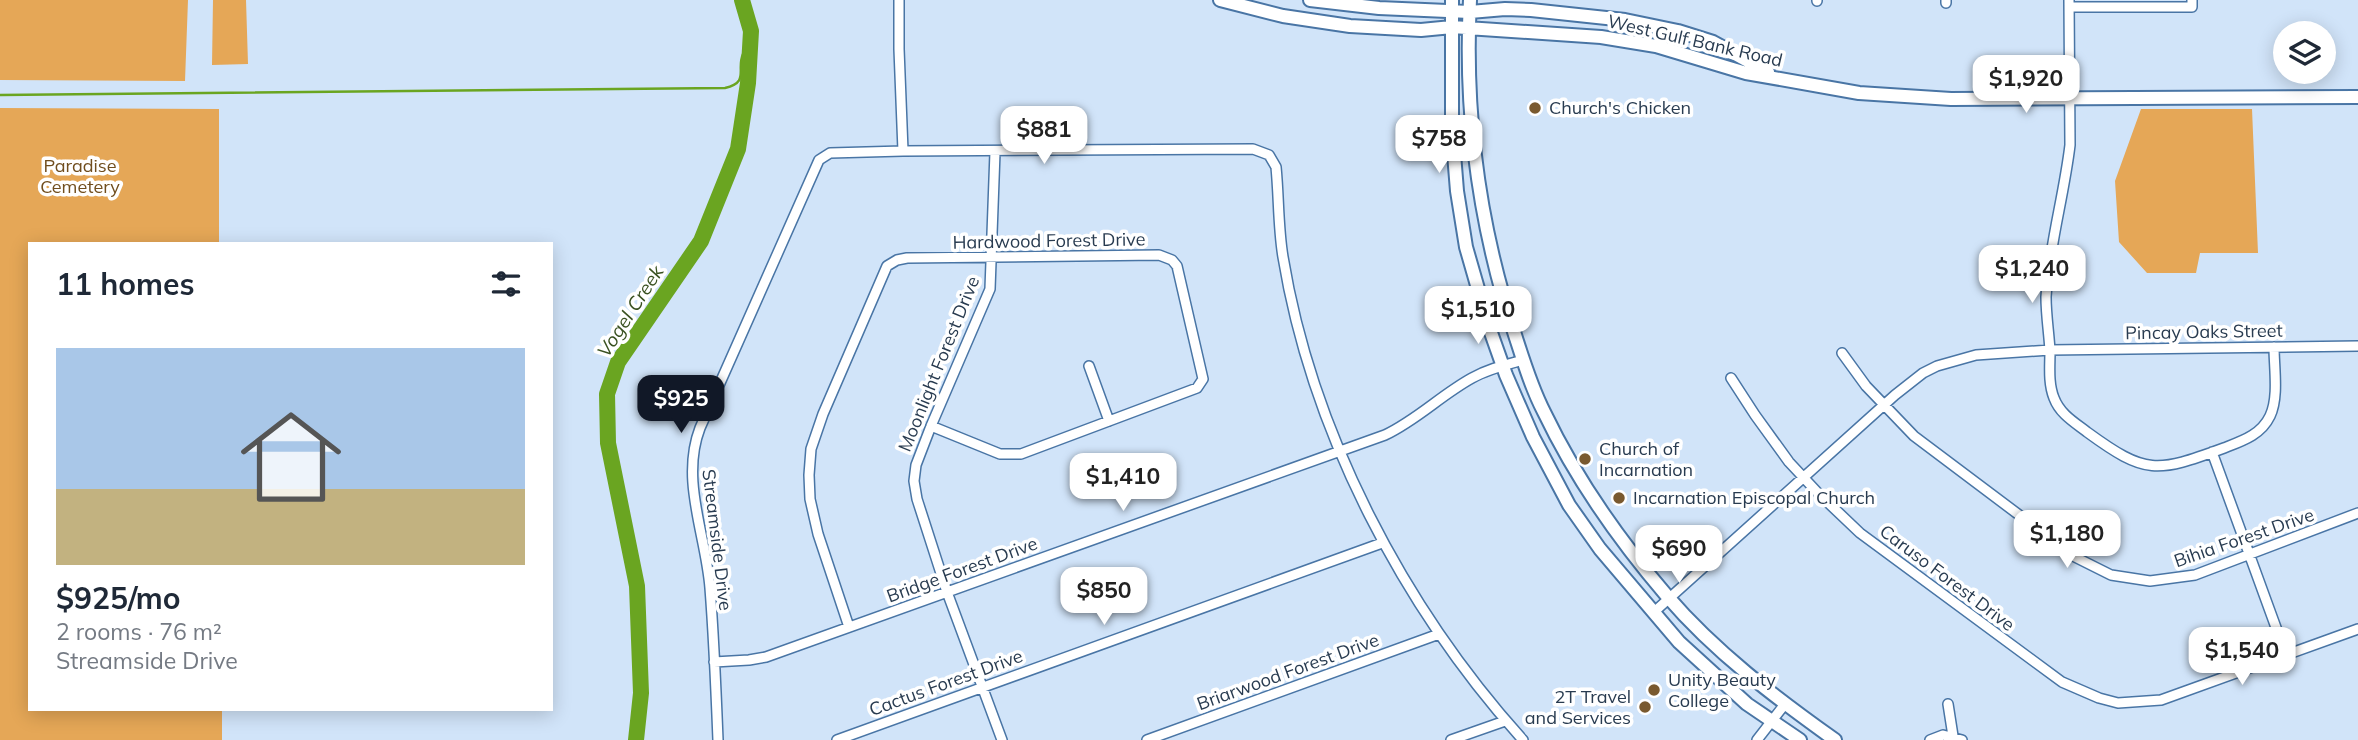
<!DOCTYPE html>
<meta charset="utf-8">
<style>
:root{--surface:#fff;--page:#f6f6f7;--text:#1f2937;--muted:#747a83;--line:#e0e1e3;--accent:#111827}
body{margin:0;font-family:Mulish,sans-serif;background:var(--page);color:var(--text);height:100vh;display:flex;flex-direction:column;font-size:26px;white-space:nowrap}
*{box-sizing:border-box;margin:0}
p{font-size:23px;color:var(--muted)}
.icon{flex:none;width:38px;height:38px;fill:none;stroke:currentColor;stroke-width:2;stroke-linecap:round;stroke-linejoin:round}
.map{position:relative;flex:1;overflow:hidden}
.details{position:absolute;left:28px;top:242px;width:525px;height:469px;display:flex;flex-direction:column;background:var(--surface);border-radius:0px;box-shadow:0 4px 18px #0003}
.details>*{flex:none}
.tools{position:absolute;left:2273px;top:21px;display:grid;gap:14px}
.tools a{display:grid;place-items:center;width:63px;height:63px;border-radius:50%;background:var(--surface);box-shadow:0 4px 18px #0003;font-size:35px}
.price{position:absolute;translate:-50% -60px;padding:0 16px;border-radius:14px;background:#fff;color:#222;font-size:23px;line-height:46px;filter:drop-shadow(0 2px 4px #0008)}
.price::after{content:'';position:absolute;left:50%;top:42px;width:21px;height:16px;margin-left:-10px;background:inherit;clip-path:polygon(0 0,100% 0,50% 100%)}
.price.active{background:var(--accent);color:#fff}
ul{padding:0;list-style:none}
li{display:grid;align-content:center;gap:14px;height:371px;padding:0 28px}
li+li{border-top:2px solid var(--line)}
li span{display:grid;place-items:center;height:217px;border-radius:0px;color:#555}
li>.icon{margin-inline-start:auto}
span .icon{width:126px;height:126px;fill:#fffc;stroke-width:1}
li b{font-size:30px}
h2{display:flex;justify-content:space-between;align-items:center;height:84px;padding:0 28px;font-size:30px}
.map>svg:first-child{display:block}
.green{fill:#e5a757}
.lines{fill:none;stroke-linecap:round;stroke-linejoin:round}
.stream{stroke:#6aa521;stroke-width:2.5}
.river{stroke:#6aa521;stroke-width:16}
.street-casing{stroke:#4975a5;stroke-width:12}
.secondary-casing{stroke:#4975a5;stroke-width:16}
.street{stroke:#fff;stroke-width:9}
.secondary{stroke:#fff;stroke-width:12}
.poi-dot{fill:#79592f;stroke:#fff;stroke-width:2.5}
.labels{text-anchor:middle;stroke-width:7;stroke-linejoin:round;paint-order:stroke}
.street-label{font-size:18px;fill:#283b50;stroke:#fff}
.poi-label{font-size:18px;fill:#283b50;stroke:#fff;text-anchor:start}
.park-label{font-size:18px;fill:#704d1d;stroke:#fff}
.water-label{font-size:19px;font-style:italic;fill:#395121;stroke:#fff}
</style>
<div class="map">
<svg width="2358" height="740" viewBox="0 0 2358 740">
<rect width="100%" height="100%" fill="#d1e4f9"/>
<path class="green" d="M0,0H188L185,81L0,80Z
M213,0H246L248,64L212,65Z
M0,108L219,109V243H30V709H222V740H0Z
M2141,109H2252L2258,253H2200L2196,273H2147L2119,242L2115,181Z"/>
<g class="lines">
<path class="stream" d="M0,95L725,88C750,82 736,70 743,54C744,51 748,48 751,45"/>
<path class="river" d="M636,740L641,693L637,586L608,443L607,394L618,362L701,241L738,149L748,83L751,31L742,0"/>
<g class="street-casing">
<path id="street" d="M899,0V49L903,151
M1817,0V1
M1946,0V3
M2069,0L2070,145C2064,196 2049,246 2046,297C2046,315 2049,333 2050,351C2050,366 2048,383 2054,398C2060,414 2074,422 2087,432C2146,475 2156,473 2224,448C2242,441 2261,435 2270,416C2279,397 2274,368 2274,347
M2069,7H2192V0
M995,152L990,289L931,426L916,465L914,481L917,499L947,592L1002,740
M1842,353L1866,386L1914,436L2075,557L2111,575L2150,581L2195,575L2358,513
M1089,366L1109,421
M1731,378L1755,415L1789,462L1818,493L1860,533L2062,682L2099,698L2118,703L2161,700L2358,629
M2212,452L2286,655
M1654,612L1895,395L1923,373L1937,366L1976,355L2050,350L2358,346
M849,627L818,534L810,499L809,475L811,449L823,414L887,266L897,260L907,258L1159,255L1172,260L1177,266L1203,379L1197,388L1021,454H1000L931,426
M714,662L749,660L766,657L1385,435C1417,420 1441,395 1472,378C1488,369 1505,365 1523,360
M1948,704L1953,736
M718,740C716,689 714,639 710,588C706,535 680,480 700,428L819,160L830,153L903,151L1253,149L1269,155L1276,167C1279,197 1278,227 1283,257C1312,433 1404,608 1523,740
M837,740L1382,543
M1147,740L1439,634
M1451,740L1505,721
M1757,740L1785,704
M1930,740L1943,735L1962,740"/>
</g>
<g class="secondary-casing">
<path id="secondary" d="M1220,0L1283,16L1350,26L1421,30L1452,27L1601,37L1656,46L1746,73L1859,93L1951,99L2358,97
M1310,0L1379,8L1470,12L1505,9L1531,10L1625,20L1678,31L1713,42L1768,72
M1452,0V129L1457,191L1466,247L1489,327L1506,375L1533,437L1569,505L1600,549L1679,642L1747,704L1800,740
M1470,0C1464,114 1480,230 1516,338C1524,363 1532,389 1544,412C1576,479 1619,540 1667,596C1715,652 1776,698 1835,740"/>
</g>
<use href="#street" class="street"/>
<use href="#secondary" class="secondary"/>
</g>
<g class="poi-dot">
<circle cx="1535" cy="108" r="7"/>
<circle cx="1585" cy="459" r="7"/>
<circle cx="1619" cy="498" r="7"/>
<circle cx="1654" cy="690" r="7"/>
<circle cx="1645" cy="707" r="7"/>
</g>
<g class="labels">
<g class="street-label">
<text transform="translate(1695 41) rotate(13)" y="6">West Gulf Bank Road</text>
<text transform="translate(1049 241) rotate(-1)" y="6">Hardwood Forest Drive</text>
<text transform="translate(2204 332) rotate(-1)" y="6">Pincay Oaks Street</text>
<text transform="translate(939 364) rotate(-68)" y="6">Moonlight Forest Drive</text>
<text transform="translate(2244 538) rotate(-19)" y="6">Bihia Forest Drive</text>
<text transform="translate(717 540) rotate(83)" y="6">Streamside Drive</text>
<text transform="translate(962 570) rotate(-20)" y="6">Bridge Forest Drive</text>
<text transform="translate(1947 578) rotate(37)" y="6">Caruso Forest Drive</text>
<text transform="translate(1288 672) rotate(-20)" y="6">Briarwood Forest Drive</text>
<text transform="translate(946 683) rotate(-20)" y="6">Cactus Forest Drive</text>
</g>
<g class="poi-label">
<text x="1549" y="114">Church's Chicken</text>
<text x="1599" y="455">Church of<tspan x="1599" dy="21">Incarnation</tspan></text>
<text x="1633" y="504">Incarnation Episcopal Church</text>
<text x="1668" y="686">Unity Beauty<tspan x="1668" dy="21">College</tspan></text>
<text x="1631" y="703" text-anchor="end">2T Travel<tspan x="1631" dy="21">and Services</tspan></text>
</g>
<g class="park-label">
<text x="80" y="172">Paradise<tspan x="80" dy="21">Cemetery</tspan></text>
</g>
<g class="water-label">
<text transform="translate(630 311) rotate(-57)" y="7">Vogel Creek</text>
</g>
</g>
</svg>
<div class="tools">
<a><svg class="icon" aria-label="layers" viewBox="0 0 24 24"><path d="M12 4l9 5-9 5-9-5zM3 14l9 5 9-5"/></svg></a>
</div>
<b class="price" style="left:2026px;top:115px">$1,920</b>
<b class="price" style="left:1044px;top:166px">$881</b>
<b class="price" style="left:1439px;top:175px">$758</b>
<b class="price" style="left:2032px;top:305px">$1,240</b>
<b class="price" style="left:1478px;top:346px">$1,510</b>
<b class="price active" style="left:681px;top:435px">$925</b>
<b class="price" style="left:1123px;top:513px">$1,410</b>
<b class="price" style="left:2067px;top:570px">$1,180</b>
<b class="price" style="left:1679px;top:585px">$690</b>
<b class="price" style="left:1104px;top:627px">$850</b>
<b class="price" style="left:2242px;top:687px">$1,540</b>
<section class="details">
<h2>11 homes<svg class="icon" aria-label="filters" viewBox="0 0 24 24"><path d="M4 7h16M4 17h16"/><circle cx="9" cy="7" r="2"/><circle cx="15" cy="17" r="2"/></svg></h2>
<ul>
<li><span style="background:linear-gradient(#a9c7e8 65%,#c2b280 0)"><svg class="icon" aria-label="home" viewBox="0 0 24 24"><path d="M3 11l9-7 9 7M6 9v11h12V9"/></svg></span><div><b>$925/mo</b><p>2 rooms · 76 m²</p><p>Streamside Drive</p></div></li>
</ul>
</section>
</div>
